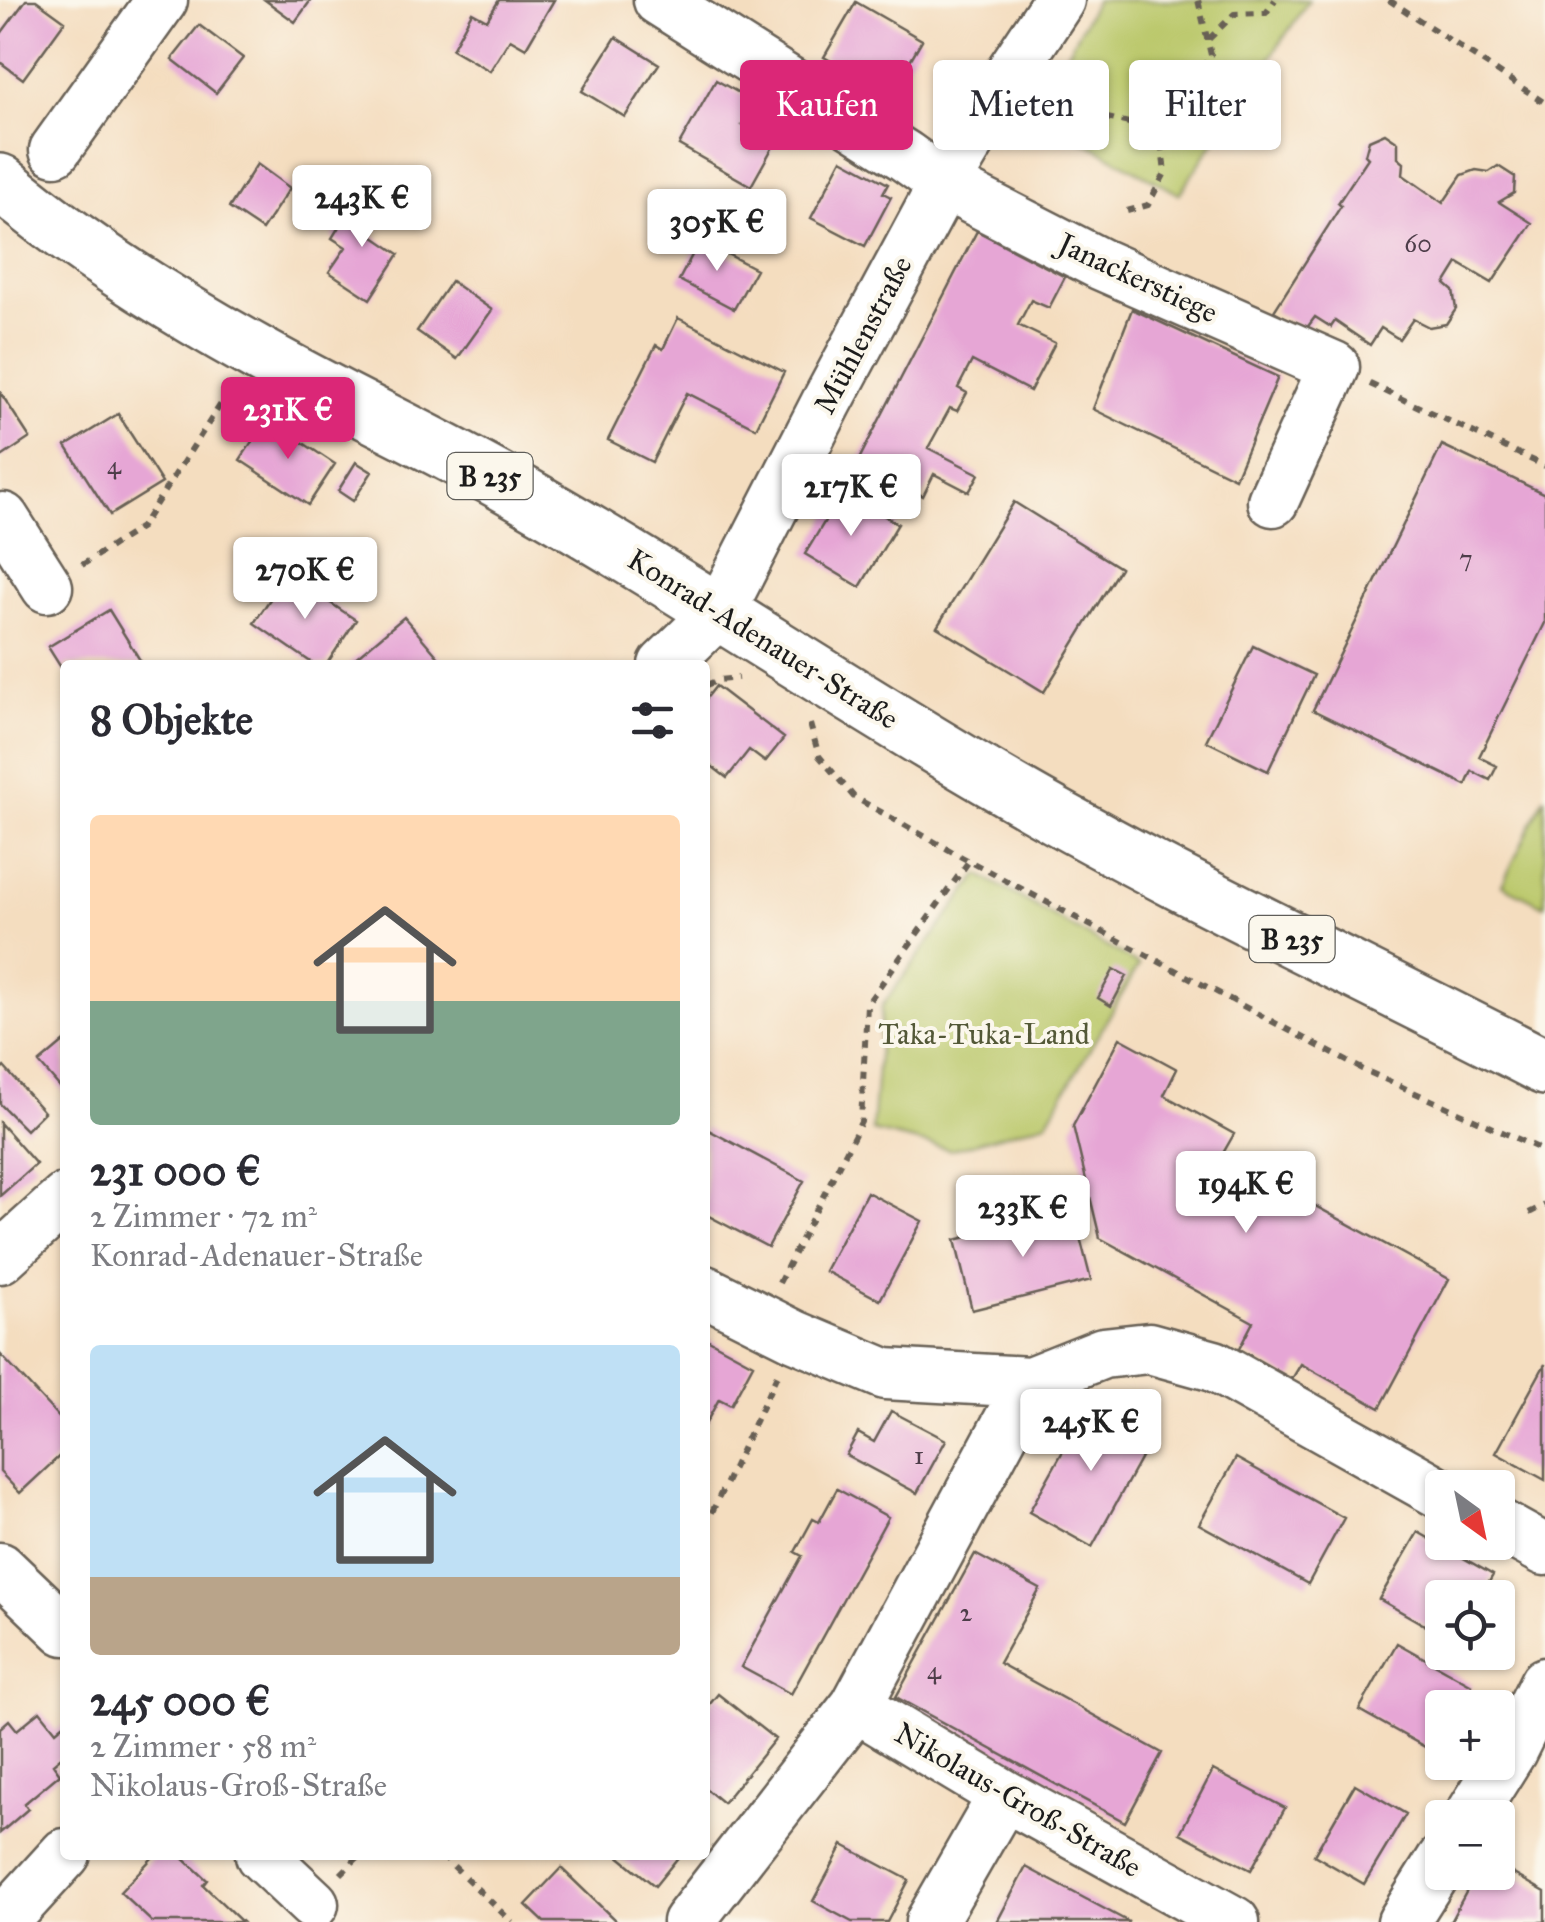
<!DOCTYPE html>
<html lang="de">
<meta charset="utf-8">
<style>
:root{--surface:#fff;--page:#f7f7f7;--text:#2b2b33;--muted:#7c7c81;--accent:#db2777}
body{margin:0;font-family:"IM FELL Great Primer",serif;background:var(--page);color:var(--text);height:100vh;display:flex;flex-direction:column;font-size:38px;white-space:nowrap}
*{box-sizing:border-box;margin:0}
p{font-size:32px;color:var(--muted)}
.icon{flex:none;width:55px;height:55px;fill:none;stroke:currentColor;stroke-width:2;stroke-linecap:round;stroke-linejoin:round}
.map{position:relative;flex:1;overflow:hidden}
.details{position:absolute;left:60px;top:660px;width:650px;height:1200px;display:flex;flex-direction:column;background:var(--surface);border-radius:10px;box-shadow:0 2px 8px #0004}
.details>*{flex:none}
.hud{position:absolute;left:740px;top:60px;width:655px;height:90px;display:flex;gap:20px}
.needle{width:65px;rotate:147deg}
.buttons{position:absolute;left:1425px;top:1470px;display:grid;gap:20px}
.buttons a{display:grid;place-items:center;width:90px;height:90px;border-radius:10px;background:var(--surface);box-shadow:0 2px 8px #0004;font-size:50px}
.price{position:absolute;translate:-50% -85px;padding:0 22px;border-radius:10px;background:#fff;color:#222;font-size:32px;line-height:65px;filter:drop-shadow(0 2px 5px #0008)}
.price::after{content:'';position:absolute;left:50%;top:60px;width:30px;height:22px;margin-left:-15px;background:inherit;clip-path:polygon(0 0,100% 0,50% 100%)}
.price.on{background:var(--accent);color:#fff}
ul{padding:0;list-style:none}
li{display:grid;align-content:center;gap:20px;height:530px;padding:0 30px}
li span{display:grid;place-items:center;height:310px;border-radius:10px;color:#555}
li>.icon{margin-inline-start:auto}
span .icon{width:180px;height:180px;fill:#fffc;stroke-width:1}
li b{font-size:42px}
h2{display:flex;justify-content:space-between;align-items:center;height:120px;padding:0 30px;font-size:42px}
.tag{padding:0 35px;border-radius:10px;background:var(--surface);box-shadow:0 2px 8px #0004;font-size:35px;line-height:90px}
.tag.on{background:var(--accent);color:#fff}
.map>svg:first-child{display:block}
.green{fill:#bac769;stroke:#6b7242;stroke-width:2.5}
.building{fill:#e6a6d5}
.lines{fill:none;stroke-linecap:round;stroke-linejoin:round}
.minor-casing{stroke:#686055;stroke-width:55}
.major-casing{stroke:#686055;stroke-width:60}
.path{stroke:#686055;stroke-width:6;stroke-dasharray:8 8;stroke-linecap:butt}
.minor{stroke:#fff;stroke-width:50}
.major{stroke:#fff;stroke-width:55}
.labels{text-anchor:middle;stroke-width:8;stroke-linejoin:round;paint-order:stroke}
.number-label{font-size:25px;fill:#4e3e4a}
.shield{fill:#fbf7ec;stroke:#5f5e5a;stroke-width:2.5}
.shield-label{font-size:28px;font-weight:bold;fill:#1c1c1c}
.street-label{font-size:30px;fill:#1c1c1c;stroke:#fbf7ec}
.park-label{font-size:30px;fill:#535837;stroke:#fbf7ec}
</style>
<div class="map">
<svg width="1545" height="1922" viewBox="0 0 1545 1922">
<rect width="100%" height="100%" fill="#fbf7ec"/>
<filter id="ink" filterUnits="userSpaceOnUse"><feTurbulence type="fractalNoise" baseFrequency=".01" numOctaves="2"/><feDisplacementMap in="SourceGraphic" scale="20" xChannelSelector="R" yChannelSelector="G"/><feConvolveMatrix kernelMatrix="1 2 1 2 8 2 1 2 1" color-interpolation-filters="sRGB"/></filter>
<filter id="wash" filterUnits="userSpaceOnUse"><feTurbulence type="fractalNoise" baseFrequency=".0048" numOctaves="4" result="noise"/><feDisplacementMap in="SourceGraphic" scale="40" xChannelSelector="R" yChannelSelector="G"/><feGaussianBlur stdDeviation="2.25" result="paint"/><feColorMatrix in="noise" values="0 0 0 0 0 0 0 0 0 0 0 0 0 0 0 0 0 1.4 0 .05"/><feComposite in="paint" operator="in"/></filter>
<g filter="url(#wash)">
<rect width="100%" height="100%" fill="#f4ddbf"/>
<path class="green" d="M1096,0H1309L1179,194L1034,114Z
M1545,796V906L1502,885Z
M979,874L1139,965L1047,1122L951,1150L872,1131L882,1006Z"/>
<g id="blocks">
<path class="building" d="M26,0H36L65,21L23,79L0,62V35Z
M265,0H311L295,22Z
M499,0H554L526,48L510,39L490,71L452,49L472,12L487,20Z
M856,2L922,40L890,95L824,57Z
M199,25L243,58L216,93L172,59Z
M616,37L659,64L625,117L582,91Z
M716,80L755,102L742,125L775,143L751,186L679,145Z
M1385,133L1398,142V158L1404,163L1403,175L1443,203L1462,175L1476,170L1489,172L1498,166L1515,177L1514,193L1499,202L1532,223L1492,283L1458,263L1445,284L1453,291L1456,309L1446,324L1429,327L1413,319L1399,339L1381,328L1370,345L1335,321L1331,327L1315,317L1306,329L1274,311L1341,206L1338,203L1368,158L1365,155L1369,140Z
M842,159L888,184L883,193L891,197L865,246L811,218Z
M257,164L290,188L262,230L229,208Z
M358,196L385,213L371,235L399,254L370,299L329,272L346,247L332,238Z
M977,231L1065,277L1049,308L1031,300L1018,325L1055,343L1030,391L972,361L958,388L967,393L957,411L950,408L928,448L979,474L969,492L934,474L923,496L914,491L910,501L853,471Z
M700,240L756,269L734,309L679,280Z
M451,281L492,310L457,359L417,331Z
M1132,309L1278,377L1235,478L1093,409Z
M678,318L784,372L756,428L687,393L652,462L608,440L656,345L663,349Z
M0,392L30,438L0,458Z
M118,414L162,483L110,515L66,446Z
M267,419L335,464L308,505L240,460Z
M1442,445L1545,494V623L1479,757L1497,766L1490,780L1472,771L1466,785L1313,710Z
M356,462L372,472L353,501L338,491Z
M843,491L898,524L860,587L805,554Z
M1014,502L1120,568L1044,692L937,627Z
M287,574L356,620L326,665H315L254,623Z
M109,610L143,665H65V674L48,647Z
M404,617L445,665H347Z
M1253,646L1314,675L1268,771L1206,741Z
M716,686L784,738L765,762L749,750L727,778L705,761V700Z
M1114,969L1127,976L1111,1006L1098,998Z
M1120,1038L1177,1069L1164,1095L1234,1134L1222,1155L1449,1279L1380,1408L1301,1364L1292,1379L1239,1349L1253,1322L1100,1238L1073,1126Z
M65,1041V1093L39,1063Z
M4,1067L44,1112L26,1130L0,1104V1071Z
M0,1123L36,1164L0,1196Z
M705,1128L804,1181L768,1247L705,1214Z
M867,1192L922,1221L880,1300L825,1271Z
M1073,1210L1091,1280L972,1310L955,1240Z
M705,1338L753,1364L731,1405L719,1399L705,1425Z
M0,1354L65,1424V1451L20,1493L0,1472Z
M1545,1364V1480L1496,1453Z
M1091,1401L1153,1436L1092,1547L1029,1512Z
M891,1411L946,1440L917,1493L846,1455L858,1433L874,1442Z
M1236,1458L1344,1518L1308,1584L1199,1524Z
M837,1489L888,1517L791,1694L741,1667L802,1556L795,1552L813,1519L819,1522Z
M1418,1532L1493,1575L1480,1598H1442V1635L1379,1599Z
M975,1554L1040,1589L999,1663L1162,1753L1125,1822L896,1697Z
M1397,1643L1472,1685L1460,1708H1442V1738L1434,1752L1359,1710Z
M718,1694L775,1739L723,1803L705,1788V1710Z
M40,1711L56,1731L63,1725L65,1727V1754L53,1764L60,1774L24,1804L28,1809L0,1833V1728L9,1720L17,1730Z
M1213,1770L1285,1808L1251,1870L1180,1833Z
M1355,1784L1406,1814L1364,1884L1314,1855Z
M843,1845L909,1880L887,1922H852L813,1901Z
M155,1855H180L207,1880L203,1885L242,1922H152L120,1892Z
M617,1855H680L655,1886Z
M1498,1865L1545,1892V1922H1450L1477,1872H1498Z
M1026,1867L1129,1922H997Z
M561,1868L617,1922H544L526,1905Z"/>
</g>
</g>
<g filter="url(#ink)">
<use href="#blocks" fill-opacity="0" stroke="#686055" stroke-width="2.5"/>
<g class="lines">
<g class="minor-casing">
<path id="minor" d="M659,0L905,156L944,184L1100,264L1334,367L1273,501
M55,150L162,0
M0,520L3,518L47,587
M664,665L720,611L827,402L944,184L1006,80L1059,0
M0,1258L65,1199
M705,1291L795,1336L885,1374L1030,1382L1103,1353L1149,1348L1214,1366L1442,1494
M1030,1382L856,1706L1004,1795L1234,1922
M1498,1524L1545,1550
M0,1568L65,1630
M1469,1818L1511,1751L1545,1683
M261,1855L313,1904
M3,1922L65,1854
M688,1922L856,1706
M931,1922L1004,1795
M1403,1922L1442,1860"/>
</g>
<g class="major-casing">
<path id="major" d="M0,182C77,247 165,302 253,351C338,400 429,440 514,489C678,582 834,688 996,782C1174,886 1362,972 1545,1067"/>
</g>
<path class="path" d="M1389,0L1545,103
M1209,39L1234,14L1266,13L1275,0
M1046,96L1094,115L1160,130
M1127,211L1148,205L1165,173L1160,130L1211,55L1198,0
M1370,384L1545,466
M82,565L141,527L232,387
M706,685L719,680L738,678
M810,724L819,756L854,797L969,861L1362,1069L1545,1151
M1529,1213L1545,1205
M779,1283L861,1122L867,1004L969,861
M705,1527L777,1375
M442,1855L512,1922
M341,1874L360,1855"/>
<use href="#minor" class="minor"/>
<use href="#major" class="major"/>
</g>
</g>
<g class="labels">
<g class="number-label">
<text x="1418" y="252">60</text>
<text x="114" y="474">4</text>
<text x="1466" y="567">7</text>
<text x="919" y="1464">1</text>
<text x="966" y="1621">2</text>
<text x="934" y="1679">4</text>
</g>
<g class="shield">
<rect x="447.5" y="453" width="85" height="46" rx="8"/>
<rect x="1249.5" y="916" width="85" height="46" rx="8"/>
</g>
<g class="shield-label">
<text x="490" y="486">B 235</text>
<text x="1292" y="949">B 235</text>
</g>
<g class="street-label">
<text transform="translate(1138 278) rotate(25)" y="10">Janackerstiege</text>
<text transform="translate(863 335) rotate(-62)" y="10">Mühlenstraße</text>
<text transform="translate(763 639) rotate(32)" y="10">Konrad-Adenauer-Straße</text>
<text transform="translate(1018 1800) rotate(30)" y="10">Nikolaus-Groß-Straße</text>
</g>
<g class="park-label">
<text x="984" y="1044">Taka-Tuka-Land</text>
</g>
</g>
</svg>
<div class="buttons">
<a><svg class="needle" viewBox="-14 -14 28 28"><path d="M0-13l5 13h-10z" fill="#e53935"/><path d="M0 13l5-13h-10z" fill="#7c7c81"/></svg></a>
<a><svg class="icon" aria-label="locate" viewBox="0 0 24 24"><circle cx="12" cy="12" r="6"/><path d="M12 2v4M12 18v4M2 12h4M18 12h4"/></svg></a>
<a>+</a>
<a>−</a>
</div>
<b class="price" style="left:362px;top:250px">243K €</b>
<b class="price" style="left:717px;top:274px">305K €</b>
<b class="price on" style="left:288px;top:462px">231K €</b>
<b class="price" style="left:851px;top:539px">217K €</b>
<b class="price" style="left:305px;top:622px">270K €</b>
<b class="price" style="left:1246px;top:1236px">194K €</b>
<b class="price" style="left:1023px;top:1260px">233K €</b>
<b class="price" style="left:1091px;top:1474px">245K €</b>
<div class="hud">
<a class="tag on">Kaufen</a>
<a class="tag">Mieten</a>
<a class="tag">Filter</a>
</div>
<section class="details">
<h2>8 Objekte<svg class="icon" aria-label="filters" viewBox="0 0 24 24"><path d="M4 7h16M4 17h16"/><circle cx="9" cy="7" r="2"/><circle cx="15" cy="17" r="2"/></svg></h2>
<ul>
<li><span style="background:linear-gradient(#ffd9b3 60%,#7fa58c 0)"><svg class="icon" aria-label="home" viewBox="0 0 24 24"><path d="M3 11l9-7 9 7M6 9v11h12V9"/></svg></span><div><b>231 000 €</b><p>2 Zimmer · 72 m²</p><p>Konrad-Adenauer-Straße</p></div></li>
<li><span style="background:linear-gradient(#bfe0f5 75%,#b9a48a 0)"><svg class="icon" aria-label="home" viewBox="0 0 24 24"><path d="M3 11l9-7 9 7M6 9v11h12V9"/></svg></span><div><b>245 000 €</b><p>2 Zimmer · 58 m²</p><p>Nikolaus-Groß-Straße</p></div></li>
</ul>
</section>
</div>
